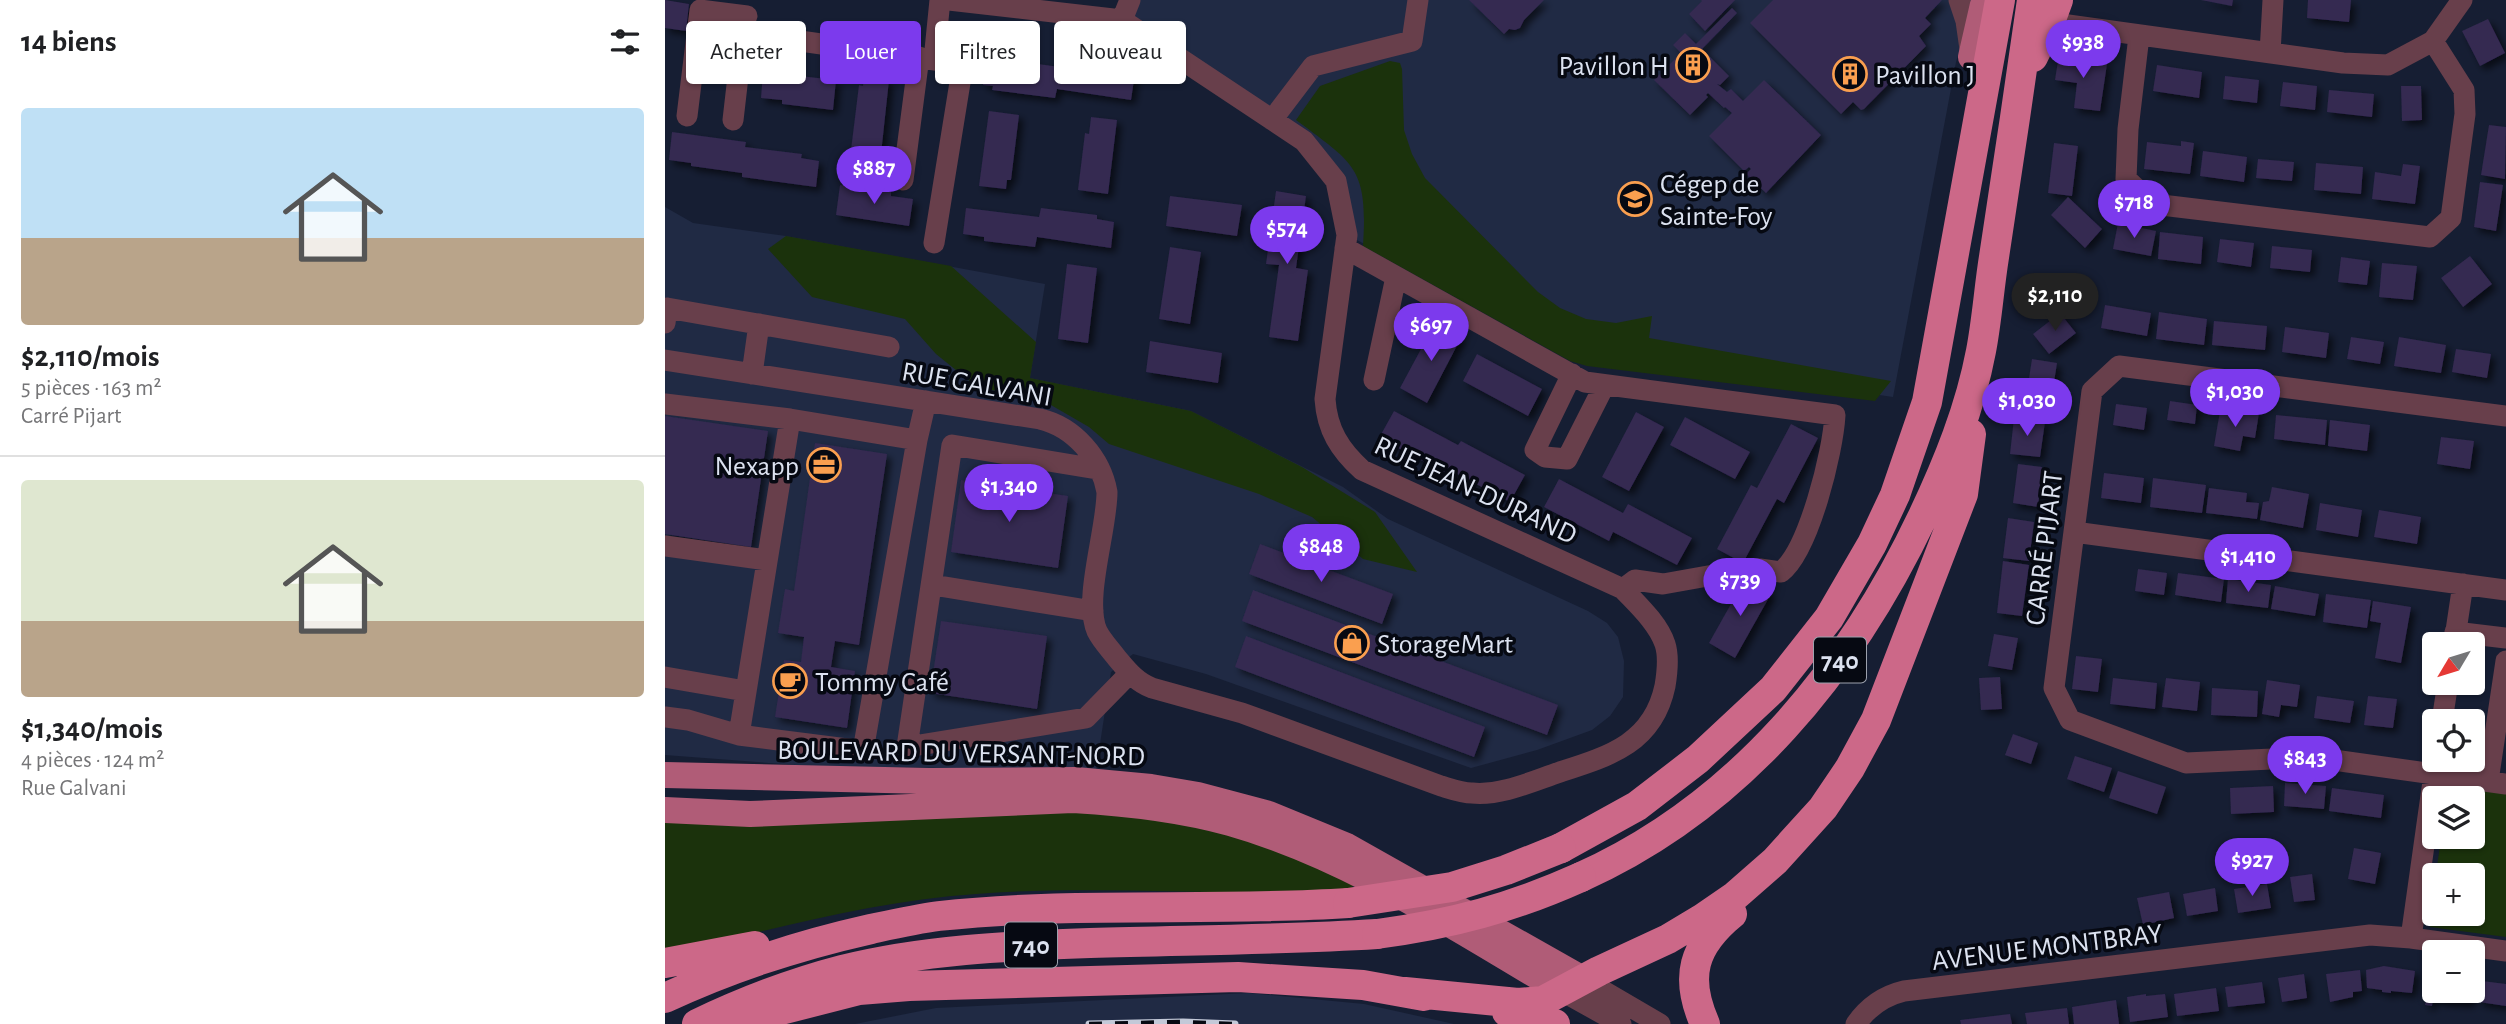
<!DOCTYPE html>
<html lang="fr">
<meta charset="utf-8">
<style>
:root{--surface:#fff;--page:#f2f2f2;--text:#202124;--muted:#757577;--line:#e0e0e0;--accent:#7c3aed}
body{margin:0;font-family:"Alegreya Sans",sans-serif;background:var(--page);color:var(--text);height:100vh;display:flex;flex-direction:column;font-size:26px;white-space:nowrap}
*{box-sizing:border-box;margin:0}
p{font-size:23px;color:var(--muted)}
.icon{flex:none;width:38px;height:38px;fill:none;stroke:currentColor;stroke-width:2;stroke-linecap:round;stroke-linejoin:round}
.map{position:relative;flex:1;overflow:hidden}
.drawer{display:flex;flex-direction:column;background:var(--surface);width:665px}
.drawer>*{flex:none}
.top-card{position:absolute;left:21px;top:21px;width:665px;height:63px;display:flex;gap:14px}
.needle{width:46px;rotate:232deg}
.fabs{position:absolute;left:1757px;top:632px;display:grid;gap:14px}
.fabs a{display:grid;place-items:center;width:63px;height:63px;border-radius:7px;background:var(--surface);box-shadow:0 2px 5px #0004;font-size:35px}
.price{position:absolute;translate:-50% -60px;padding:0 16px;border-radius:24px;background:var(--accent);color:#fff;font-size:23px;line-height:46px;filter:drop-shadow(0 2px 4px #0008)}
.price::after{content:'';position:absolute;left:50%;top:42px;width:21px;height:16px;margin-left:-10px;background:inherit;clip-path:polygon(0 0,100% 0,50% 100%)}
.price.current{background:#222;color:#fff}
ul{padding:0;list-style:none}
li{display:grid;align-content:center;gap:14px;height:371px;padding:0 21px}
li+li{border-top:2px solid var(--line)}
li span{display:grid;place-items:center;height:217px;border-radius:7px;color:#555}
li>.icon{margin-inline-start:auto}
span .icon{width:126px;height:126px;fill:#fffc;stroke-width:1}
li b{font-size:30px}
h2{display:flex;justify-content:space-between;align-items:center;height:84px;padding:0 21px;font-size:30px}
.chip{padding:0 24px;border-radius:7px;background:var(--surface);box-shadow:0 2px 5px #0004;font-size:24px;line-height:63px}
.chip.current{background:var(--accent);color:#fff}
main{display:flex;flex:1;min-height:0}
.map>svg:first-child{display:block}
.built{fill:#202a44}
.green{fill:#1b320c}
.building{fill:#342951;filter:url(#shadow)}
.lines{fill:none;stroke-linecap:round;stroke-linejoin:round}
.minor{stroke:#683f4b;stroke-width:21}
.major{stroke:#b05c77;stroke-width:26}
.highway{stroke:#cc6888;stroke-width:30}
.rail-casing{stroke:#c3c9d8;stroke-width:7}
.rail{stroke:#060912;stroke-width:4.5;stroke-dasharray:13;stroke-linecap:butt}
.highway-bridge{stroke:#cc6888;stroke-width:30}
.labels{text-anchor:middle;stroke-width:7;stroke-linejoin:round;paint-order:stroke}
.shield{fill:#060912;stroke:#9ca1ad;stroke-width:2}
.shield-label{font-size:26px;font-weight:bold;fill:#dce2f0}
.poi-label{font-size:28px;fill:#dce2f0;stroke:#060912;text-anchor:start}
.street-label{font-size:28px;fill:#dce2f0;stroke:#060912}
</style>
<main>
<section class="drawer">
<h2>14 biens<svg class="icon" aria-label="filters" viewBox="0 0 24 24"><path d="M4 7h16M4 17h16"/><circle cx="9" cy="7" r="2"/><circle cx="15" cy="17" r="2"/></svg></h2>
<ul>
<li><span style="background:linear-gradient(#bfe0f5 60%,#b9a48a 0)"><svg class="icon" aria-label="home" viewBox="0 0 24 24"><path d="M3 11l9-7 9 7M6 9v11h12V9"/></svg></span><div><b>$2,110/mois</b><p>5 pièces · 163 m²</p><p>Carré Pijart</p></div></li>
<li><span style="background:linear-gradient(#dfe7d0 65%,#b9a48a 0)"><svg class="icon" aria-label="home" viewBox="0 0 24 24"><path d="M3 11l9-7 9 7M6 9v11h12V9"/></svg></span><div><b>$1,340/mois</b><p>4 pièces · 124 m²</p><p>Rue Galvani</p></div></li>
</ul>
</section>
<div class="map">
<svg width="1841" height="1024" viewBox="0 0 1841 1024">
<defs>
<filter id="shadow"><feDropShadow dx="4.5" dy="4.5" stdDeviation="3.5" flood-color="#0009"/></filter>
</defs>
<rect width="100%" height="100%" fill="#161e33"/>
<path class="built" d="M468,0H1311L1291,62L1228,397L910,351L682,235L671,181L639,141L465,25Z
M0,207L28,223L121,236L380,284L365,378L526,411L678,487L723,519L923,611L942,623L953,637L959,661L958,697L945,716L927,730L872,750L806,768L541,674L468,654L446,672L431,770L144,766L0,755Z
M584,993L699,1004L789,1024H190L271,1008Z"/>
<path class="green" d="M725,61L735,63L737,69L739,130L747,154L760,178L873,292L895,308L921,319L951,323L987,316L984,338L1226,381L1210,401L922,366L905,361L698,246C703,168 690,164 631,120L655,86Z
M121,236L286,266L371,342L365,378L526,411L637,467L710,512L752,572L698,559L647,517L594,494L444,444L424,427L379,401L312,387L271,354L240,319L147,297L103,249Z
M1783,780L1841,788V937L1765,927L1769,894V914H1808V875H1771L1776,837L1808,836V798H1781Z
M421,812C487,818 552,828 615,852C640,861 664,874 688,885L687,889C562,898 436,884 311,894C206,901 103,931 0,954V821L66,826Z"/>
<path class="building" d="M0,0L24,4L21,31L0,28Z
M804,0H879L859,20L855,28L850,30L844,29L839,34Z
M1036,0H1070L1040,31L1024,14L1037,1Z
M1108,0H1277L1260,18L1266,24L1254,36L1261,46L1199,109L1196,110L1188,102L1176,114L1085,23Z
M1536,0H1568L1567,6Z
M1643,0H1686L1684,22L1642,18Z
M1067,8L1072,13L1037,49L1064,76L1055,85L1052,84L1062,92L1066,89L1078,101L1099,80L1156,135L1101,193L1081,174L1086,169L1084,167L1079,171L1044,136L1067,113L1060,107L1059,108L1043,93L1041,95L1043,97L1025,115L989,80L1016,53L1008,45L1020,33L1031,44Z
M1823,19L1840,53L1815,66L1797,31Z
M1394,54L1434,60L1433,63L1442,64L1435,111L1409,108L1412,83L1390,80Z
M322,57L395,67L396,59L453,67L452,71L470,73L466,100L392,89L390,98L327,90L328,86L318,85Z
M1492,65L1537,72L1534,98L1488,91Z
M98,72L171,80L168,110L117,104V100L96,98Z
M1560,76L1594,80L1592,103L1558,99Z
M199,77L224,80L216,154L186,150L194,85L198,86Z
M1618,82L1652,86L1650,110L1615,106Z
M1736,86H1756L1757,120L1737,121Z
M1664,90L1709,94L1707,117L1662,112Z
M324,111L354,115L346,180H342L341,189L314,186Z
M426,117L452,120L443,194L413,190L420,133L424,134Z
M1824,125L1841,127L1840,179L1816,175Z
M7,132L81,142L80,147L137,154L136,158L154,161L151,187L77,177V173L26,166V163L4,160Z
M1516,141L1529,143L1525,174L1479,169L1482,142L1516,146Z
M1389,143L1413,146L1407,196L1383,193Z
M1538,151L1582,157L1579,182L1535,176Z
M1593,159L1629,162L1627,181L1591,178Z
M1651,163L1698,167L1696,194L1649,190Z
M1738,164L1755,166L1750,204L1707,199L1710,172L1736,176Z
M1815,182L1838,185L1831,231L1809,227Z
M175,185L226,192V196L248,199L244,226L171,215Z
M611,191L641,196L631,268L643,270L633,341L604,337L614,265L601,264Z
M505,196L577,205L572,236L501,226Z
M1403,197L1437,229L1420,248L1386,215Z
M301,208L374,217L376,208L432,215V219L449,222L446,248L372,237L370,247L319,241V237L298,234Z
M1453,223L1491,231L1486,256L1448,249Z
M1495,232L1538,237L1536,264L1493,259Z
M1555,239L1589,243L1586,267L1552,262Z
M1607,246L1647,250L1645,272L1605,268Z
M505,247L536,252L525,324L494,319Z
M1805,256L1827,284L1798,307L1776,278Z
M1676,257L1705,261L1702,285L1673,282Z
M1717,263L1752,266L1748,300L1714,297Z
M402,264L432,268L423,343L393,339Z
M1440,305L1486,313L1482,336L1436,328Z
M1494,312L1542,319L1539,345L1491,339Z
M1395,313L1411,333L1384,354L1368,334Z
M1549,321L1602,326L1600,350L1547,345Z
M770,323L796,338L762,403L735,388Z
M1620,327L1664,333L1661,358L1617,352Z
M1686,337L1719,342L1715,364L1682,359Z
M1734,337L1781,345L1776,373L1729,366Z
M485,341L557,353L553,383L481,372Z
M1791,349L1826,354L1822,378L1787,372Z
M812,354L877,389L863,416L798,381Z
M1367,359L1392,363L1385,408L1360,404Z
M1505,401L1532,405L1530,424L1502,420Z
M1451,404L1482,408L1479,430L1448,425Z
M1577,410L1594,413L1590,438L1578,436L1575,451L1549,446L1555,411L1576,415Z
M729,411L793,445L796,441L860,475L845,502L781,468L779,472L714,438Z
M971,412L999,427L964,491L937,477Z
M1611,415L1662,420L1660,445L1609,439Z
M0,416L103,431L86,547L0,534Z
M1020,417L1085,452L1070,479L1005,445Z
M1349,418L1380,422L1375,457L1345,454Z
M1665,420L1705,425L1702,451L1663,446Z
M1126,424L1153,438L1119,503L1112,499L1078,563L1052,549L1086,485L1092,488Z
M1776,437L1809,441L1805,469L1772,464Z
M150,443L222,454L194,645L170,641L166,667L190,671L182,728L110,717L119,660L136,662L139,637L113,633L120,589L129,591Z
M1353,464L1377,467L1373,507L1348,503Z
M1439,473L1479,478L1476,503L1436,498Z
M1488,478L1541,485L1537,513L1485,507Z
M894,479L958,513L963,504L1027,538L1012,565L948,532L944,541L879,507Z
M296,480L403,496L393,568L286,552Z
M1607,487L1644,494L1638,528L1595,520L1598,502L1604,501Z
M1544,488L1582,493L1581,502L1594,503L1592,519L1541,513Z
M1655,503L1697,510L1693,537L1651,530Z
M1714,510L1756,517L1752,544L1709,537Z
M1343,518L1369,522L1364,561L1338,558Z
M595,544L728,594L717,624L584,574Z
M1338,561L1364,565L1357,616L1332,613Z
M1473,569L1502,573L1499,595L1470,591Z
M1513,573L1559,579L1556,602L1510,595Z
M1080,579L1106,594L1070,658L1044,643Z
M1563,579L1606,585L1603,608L1561,603Z
M1610,586L1654,594L1650,616L1606,609Z
M588,590L893,705L882,735L577,621Z
M1661,594L1706,600L1702,628L1658,622Z
M1708,601L1746,607L1736,663L1710,658L1716,623L1705,621Z
M276,621L382,636L372,709L265,693Z
M1329,634L1353,638L1347,670L1323,666Z
M581,636L820,727L809,757L570,667Z
M1411,656L1437,659L1433,692L1407,689Z
M1335,677L1337,709L1316,710L1314,678Z
M1448,678L1492,683L1490,709L1445,704Z
M1501,678L1535,682L1532,711L1497,707Z
M1602,680L1635,685L1632,707L1616,705L1614,717L1597,714Z
M1547,688L1593,691L1592,717L1546,715Z
M1652,696L1689,701L1685,723L1649,718Z
M1703,696L1732,699L1728,728L1699,725Z
M1348,734L1373,743L1366,764L1340,755Z
M1410,756L1447,768L1439,792L1402,779Z
M1453,771L1501,787L1492,814L1444,798Z
M1620,783L1661,786L1659,809L1619,806Z
M1608,786L1609,812L1566,814L1565,788Z
M1667,788L1719,795L1716,818L1664,811Z
M1689,848L1716,853L1710,884L1683,879Z
M1647,874L1650,900L1629,902L1625,877Z
M1602,884L1606,908L1573,913L1569,889Z
M1550,888L1553,911L1522,916L1518,894Z
M1504,892L1509,918L1478,925L1472,898Z
M1719,966L1750,971L1747,993L1726,991V993L1717,992V990L1702,988L1701,970Z
M1695,970L1697,991L1688,992V997L1665,1002L1661,974Z
M1639,974L1642,998L1617,1002L1613,978Z
M1764,980H1769V990H1807L1805,1003L1773,1001L1774,999L1768,998L1767,1006L1760,1005Z
M1817,981L1841,984V1006L1814,1002Z
M1597,982L1600,1003L1563,1007L1560,987Z
M1551,988L1554,1011L1512,1016L1509,994Z
M1481,994V996L1500,994L1503,1017L1465,1022L1462,997Z
M1451,1000L1454,1024H1409L1407,1007Z
M1402,1008L1404,1024H1362L1360,1013Z
M1345,1014L1347,1024H1296L1295,1020Z"/>
<g class="lines">
<path class="minor" d="M1294,0L1301,21L1305,49
M457,20L465,0
M1403,25L1678,63L1723,65L1768,41L1797,0
M1474,36L1463,129L1461,179L1488,204L1765,237L1786,218L1800,114L1799,90L1768,41
M1605,53L1608,0
M269,60L275,0
M22,116L35,10L82,16
M68,120L78,33L298,64L269,243
M607,120L648,66L747,41L753,0
M238,180L254,57
M680,248L920,382L1170,415C1168,452 1144,550 1116,572L1095,569H1082L998,584L970,580L958,589
M0,323L2,308L224,347
M0,360L375,419C409,427 436,458 442,492C442,530 418,599 432,631C437,641 445,649 451,657C462,670 471,682 487,688L577,713L776,786C786,789 797,793 807,793C836,796 868,781 895,772C945,756 988,743 1000,686C1002,674 1004,656 1000,644C993,623 972,604 958,589L697,470C675,450 662,430 660,399L682,235L671,181L639,141L457,20L284,0
M87,374L94,324
M907,374L870,450L880,457L902,459L939,386
M709,380L731,277
M0,404L125,419L74,735L23,720L0,717
M1841,416L1454,366L1427,391L1389,688L1405,720L1521,763L1647,757L1841,784
M125,419L252,440
M432,469L287,445L242,747L421,718L465,673
M1409,532L1841,590
M0,546L101,560
M268,585L428,611
M1790,632L1841,638
M1789,644L1798,584
M0,677L80,691
M1777,721L1783,682
M74,735L198,751L252,440L261,401
M1823,781L1841,661
M1746,938L1771,760
M918,979L995,1024
M897,991L956,1024
M1191,1024C1203,1007 1218,996 1239,991L1705,935L1746,938L1841,951"/>
<path class="major" d="M1306,57L1319,0
M0,775L264,781L411,780L486,787L533,795L604,814L682,846L918,979
M0,810L85,814L408,800C460,803 515,809 565,823C685,857 791,929 897,991"/>
<path class="highway" d="M1368,57L1385,22L1393,0
M896,848L972,806L1033,759L1108,689L1164,618L1207,544L1230,495L1262,402L1335,0
M916,877C1074,806 1185,670 1258,516C1283,463 1305,409 1316,351C1322,320 1324,288 1329,257C1342,171 1355,86 1367,0
M0,963L90,946
M740,992L853,1003L878,1001L934,971L1003,939L1038,918L1070,896L1110,861L1158,808L1185,768L1211,720L1298,494L1306,434
M0,998C66,967 135,945 206,929C229,924 251,919 274,916C410,901 547,912 683,903
M842,1012L890,1024
M32,1024C78,1002 127,983 177,970C257,950 342,946 425,943C521,940 616,940 712,934
M61,1024L194,990L244,986L573,977L698,985L759,996
M1040,1024C1019,977 1028,946 1067,914"/>
<g class="rail-casing">
<path id="rail" d="M424,1024L518,1022L570,1024"/>
</g>
<use href="#rail" class="rail"/>
<path class="highway-bridge" d="M683,903L787,887L841,870L896,848
M712,934C787,924 847,908 916,877"/>
</g>
<defs>
<g id="building-ring" transform="scale(1.75)"><circle r="9.5" fill="#060912" stroke="#fa9f4f" stroke-width="1.5"/><path d="M-4-6H4V6H1V3H-1V6H-4ZM-2.5-4.3h1.7v1.8h-1.7ZM.8-4.3h1.7v1.8H.8ZM-2.5-1h1.7V.8h-1.7ZM.8-1h1.7V.8H.8Z" fill="#fa9f4f"/></g>
<g id="university-ring" transform="scale(1.75)"><circle r="9.5" fill="#060912" stroke="#fa9f4f" stroke-width="1.5"/><path d="M0-5L7-2L0 1L-7-2ZM-4 1L0 2.5L4 1V4Q0 6-4 4Z" fill="#fa9f4f"/></g>
<g id="office-ring" transform="scale(1.75)"><circle r="9.5" fill="#060912" stroke="#fa9f4f" stroke-width="1.5"/><path d="M-6-3h4V-5.5h4V-3h4V5H-6ZM-1-4.5V-3h2v-1.5ZM-6 0V1H6V0Z" fill="#fa9f4f"/></g>
<g id="shop-ring" transform="scale(1.75)"><circle r="9.5" fill="#060912" stroke="#fa9f4f" stroke-width="1.5"/><path d="M-5-2.5h2.3a2.7 3.5 0 0 1 5.4 0H5L5.5 6h-11ZM-1.5-2.5h3a1.5 2.3 0 0 0-3 0Z" fill="#fa9f4f"/></g>
<g id="cafe-ring" transform="scale(1.75)"><circle r="9.5" fill="#060912" stroke="#fa9f4f" stroke-width="1.5"/><path d="M-5.5-4.5H6V0H3Q3 3.5 0 3.5H-2.5Q-5.5 3.5-5.5 0ZM3-3.2v2h1.7v-2ZM-6 4.5H4V6H-6Z" fill="#fa9f4f"/></g>
</defs>
<g fill-rule="evenodd">
<use href="#building-ring" x="1028" y="65"/>
<use href="#building-ring" x="1185" y="74"/>
<use href="#university-ring" x="970" y="199"/>
<use href="#office-ring" x="159" y="465"/>
<use href="#shop-ring" x="687" y="643"/>
<use href="#cafe-ring" x="125" y="681"/>
</g>
<g class="labels">
<g class="shield">
<rect x="1149" y="637.5" width="52" height="45" rx="5"/>
<rect x="340" y="922.5" width="52" height="45" rx="5"/>
</g>
<g class="shield-label">
<text x="1175" y="669">740</text>
<text x="366" y="954">740</text>
</g>
<g class="poi-label">
<text x="1004" y="75" text-anchor="end">Pavillon H</text>
<text x="1210" y="84">Pavillon J</text>
<text x="995" y="193">Cégep de<tspan x="995" dy="32">Sainte-Foy</tspan></text>
<text x="134" y="475" text-anchor="end">Nexapp</text>
<text x="712" y="653">StorageMart</text>
<text x="150" y="691">Tommy Café</text>
</g>
<g class="street-label">
<text transform="translate(312 383) rotate(10)" y="10">RUE GALVANI</text>
<text transform="translate(811 489) rotate(25)" y="10">RUE JEAN-DURAND</text>
<text transform="translate(1378 548) rotate(-83)" y="10">CARRÉ PIJART</text>
<text transform="translate(296 752) rotate(1)" y="10">BOULEVARD DU VERSANT-NORD</text>
<text transform="translate(1382 946) rotate(-7)" y="10">AVENUE MONTBRAY</text>
</g>
</g>
</svg>
<div class="fabs">
<a><svg class="needle" viewBox="-14 -14 28 28"><path d="M0-13l5 13h-10z" fill="#e53935"/><path d="M0 13l5-13h-10z" fill="#757577"/></svg></a>
<a><svg class="icon" aria-label="locate" viewBox="0 0 24 24"><circle cx="12" cy="12" r="6"/><path d="M12 2v4M12 18v4M2 12h4M18 12h4"/></svg></a>
<a><svg class="icon" aria-label="layers" viewBox="0 0 24 24"><path d="M12 4l9 5-9 5-9-5zM3 14l9 5 9-5"/></svg></a>
<a>+</a>
<a>−</a>
</div>
<b class="price" style="left:1418px;top:80px">$938</b>
<b class="price" style="left:209px;top:206px">$887</b>
<b class="price" style="left:1469px;top:240px">$718</b>
<b class="price" style="left:622px;top:266px">$574</b>
<b class="price current" style="left:1390px;top:333px">$2,110</b>
<b class="price" style="left:766px;top:363px">$697</b>
<b class="price" style="left:1570px;top:429px">$1,030</b>
<b class="price" style="left:1362px;top:438px">$1,030</b>
<b class="price" style="left:344px;top:524px">$1,340</b>
<b class="price" style="left:656px;top:584px">$848</b>
<b class="price" style="left:1583px;top:594px">$1,410</b>
<b class="price" style="left:1075px;top:618px">$739</b>
<b class="price" style="left:1640px;top:796px">$843</b>
<b class="price" style="left:1587px;top:898px">$927</b>
<div class="top-card">
<a class="chip">Acheter</a>
<a class="chip current">Louer</a>
<a class="chip">Filtres</a>
<a class="chip">Nouveau</a>
</div>
</div>
</main>
